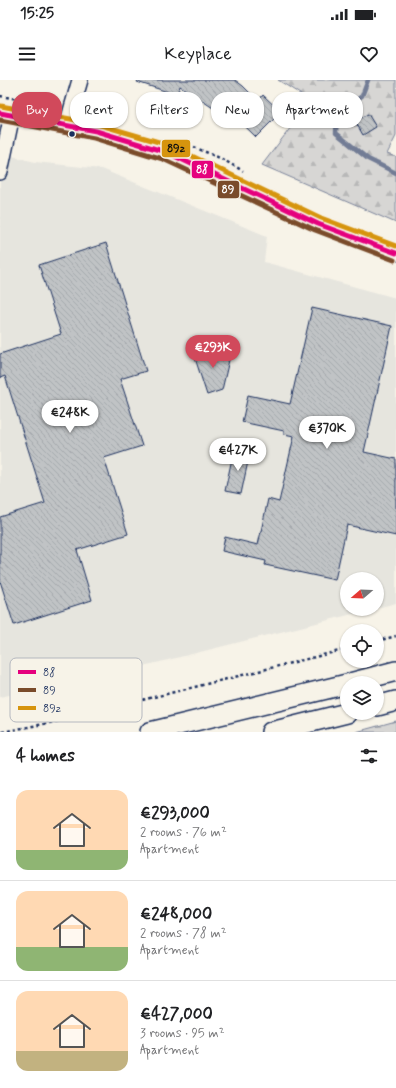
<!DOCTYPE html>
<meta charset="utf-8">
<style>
:root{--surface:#fff;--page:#f6f6f6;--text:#202124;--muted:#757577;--line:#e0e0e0;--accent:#d1495b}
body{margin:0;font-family:Mynerve,sans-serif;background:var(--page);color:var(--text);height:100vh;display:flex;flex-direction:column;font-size:15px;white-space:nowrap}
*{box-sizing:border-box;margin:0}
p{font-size:13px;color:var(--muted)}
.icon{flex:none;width:22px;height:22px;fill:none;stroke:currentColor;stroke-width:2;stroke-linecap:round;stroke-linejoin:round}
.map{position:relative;height:652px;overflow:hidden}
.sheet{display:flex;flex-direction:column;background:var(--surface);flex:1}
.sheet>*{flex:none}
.banner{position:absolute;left:12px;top:12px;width:372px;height:36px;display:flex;gap:8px}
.needle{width:26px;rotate:251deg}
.controls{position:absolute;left:340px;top:492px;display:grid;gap:8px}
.controls a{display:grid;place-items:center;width:44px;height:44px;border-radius:50%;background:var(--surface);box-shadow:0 1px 3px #0004;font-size:20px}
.price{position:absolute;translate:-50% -34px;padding:0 9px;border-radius:14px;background:#fff;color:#222;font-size:13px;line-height:26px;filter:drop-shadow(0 1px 2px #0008)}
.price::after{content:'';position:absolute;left:50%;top:24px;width:12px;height:9px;margin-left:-6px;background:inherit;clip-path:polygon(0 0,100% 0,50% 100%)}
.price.current{background:var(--accent);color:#fff}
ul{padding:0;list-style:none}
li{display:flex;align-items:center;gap:12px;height:100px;padding:0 16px}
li+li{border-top:1px solid var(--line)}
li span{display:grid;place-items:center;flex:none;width:112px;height:80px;border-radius:12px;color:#555}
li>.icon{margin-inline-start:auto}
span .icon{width:48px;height:48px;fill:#fffc;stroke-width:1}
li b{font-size:17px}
h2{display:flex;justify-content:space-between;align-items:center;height:48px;padding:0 16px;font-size:17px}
.pill{padding:0 14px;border-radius:16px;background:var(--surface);box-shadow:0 1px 3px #0004;font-size:14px;line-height:36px}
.pill.current{background:var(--accent);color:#fff}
.status{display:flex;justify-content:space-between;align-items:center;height:28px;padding:0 20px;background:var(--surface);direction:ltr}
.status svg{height:11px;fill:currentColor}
header{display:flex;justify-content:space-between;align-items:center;height:52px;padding:0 16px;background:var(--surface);font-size:18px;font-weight:600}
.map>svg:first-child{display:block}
.built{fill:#e6e5de}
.forest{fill:url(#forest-firs);stroke:#798299}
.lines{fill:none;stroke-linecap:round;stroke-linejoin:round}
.stream{stroke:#727c95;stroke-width:4.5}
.building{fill:url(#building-back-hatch);stroke:#1b2f5e}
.minor-casing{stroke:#1b2f5e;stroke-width:18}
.major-casing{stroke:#1b2f5e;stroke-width:22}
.path{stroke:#1b2f5e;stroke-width:2.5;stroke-dasharray:3 3;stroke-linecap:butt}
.minor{stroke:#f7f3e8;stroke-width:15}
.major{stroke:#f7f3e8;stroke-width:19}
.bus-1-casing{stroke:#f7f3e8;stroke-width:8}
.bus-2-casing{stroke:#f7f3e8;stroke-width:8}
.bus-3-casing{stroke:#f7f3e8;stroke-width:8}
.bus-1{stroke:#e5007d;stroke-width:5}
.bus-2{stroke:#7a4b2a;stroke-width:5}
.bus-3{stroke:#d6940e;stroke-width:5}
.bus-dot{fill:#1b2f5e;stroke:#f7f3e8;stroke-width:1.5}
.key{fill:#f7f3e8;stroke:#b5b8bf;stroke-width:1}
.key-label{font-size:11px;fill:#1b2f5e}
.line-badge{stroke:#f7f3e8;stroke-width:1.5}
.badge-label{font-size:11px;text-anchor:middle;font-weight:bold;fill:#fff}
.pale-badge-label{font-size:11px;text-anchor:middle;font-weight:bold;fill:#111}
</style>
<div class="status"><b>15:25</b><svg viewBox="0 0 49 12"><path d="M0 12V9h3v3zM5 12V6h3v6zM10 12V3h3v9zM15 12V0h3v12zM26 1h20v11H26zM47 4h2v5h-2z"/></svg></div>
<header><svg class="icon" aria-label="menu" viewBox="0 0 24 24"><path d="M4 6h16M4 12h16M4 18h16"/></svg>Keyplace<svg class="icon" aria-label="heart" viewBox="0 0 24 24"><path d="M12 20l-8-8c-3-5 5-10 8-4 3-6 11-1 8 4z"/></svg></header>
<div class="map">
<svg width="396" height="652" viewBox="0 0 396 652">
<defs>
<pattern id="forest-firs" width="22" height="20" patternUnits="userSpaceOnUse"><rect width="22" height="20" fill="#d7d6d4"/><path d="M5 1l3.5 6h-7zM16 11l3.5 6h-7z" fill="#b8b8b8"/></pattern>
<pattern id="building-back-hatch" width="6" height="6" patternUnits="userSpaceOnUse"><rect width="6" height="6" fill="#c0c3c5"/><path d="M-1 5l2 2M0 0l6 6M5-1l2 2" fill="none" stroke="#a4a8ac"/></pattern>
</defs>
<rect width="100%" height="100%" fill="#f7f3e8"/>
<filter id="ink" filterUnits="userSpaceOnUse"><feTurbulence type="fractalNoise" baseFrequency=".025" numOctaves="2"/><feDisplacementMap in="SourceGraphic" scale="8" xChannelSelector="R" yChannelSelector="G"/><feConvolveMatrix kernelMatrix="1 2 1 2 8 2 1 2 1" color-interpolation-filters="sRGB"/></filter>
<g filter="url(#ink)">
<path class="built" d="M0,73L35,82L101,89L267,156L264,182L396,218V523L377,528V499H347V529H373L156,583L0,617Z"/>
<path class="forest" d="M278,0H396V56L387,74L396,77V143L262,85L311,21Z
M396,641V652H356Z"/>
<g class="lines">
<path class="stream" d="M368,0L362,16L337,33L336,53L368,79L396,93"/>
</g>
<path class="building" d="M138,0H235L243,6L258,21L263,15L281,32L256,57L223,25L219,32L180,6L177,15L137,2Z
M368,34L376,47L363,55L355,41Z
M106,163L146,291L120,299L142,366L104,378L128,454L77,470L92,520L14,545L0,501V437L45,423L5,296L0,298V274L61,254L39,185Z
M312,228L392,246L364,372L396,379V456L347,445L335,500L265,485L266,481L222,471L225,457L258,465L268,419L279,422L294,356L284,354V351L242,342L248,315L290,324Z
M224,266L229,280L222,310L207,315L194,275Z
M234,369L250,372L241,414L225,411Z"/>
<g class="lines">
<g class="minor-casing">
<path id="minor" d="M0,33L96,51L166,72L318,144L396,173
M67,45L80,0
M0,92L12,35"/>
</g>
<g class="major-casing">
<path id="major" d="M350,603L396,591
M377,626L396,621
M150,652L347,604
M271,652L347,633"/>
</g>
<path class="path" d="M0,16L59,26
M85,32L119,41
M194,67L222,79L243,91
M377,561L396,556
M2,652L54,642L347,569"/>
<use href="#minor" class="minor"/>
<use href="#major" class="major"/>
<g class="bus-1-casing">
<path id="bus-1" d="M0,33L96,51L166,72L318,144L396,173"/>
</g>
<g class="bus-2-casing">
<path id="bus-2" d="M0,40L94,58L163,79L315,150L394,180"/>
</g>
<g class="bus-3-casing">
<path id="bus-3" d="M1,26L97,44L169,65L321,138L396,166"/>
</g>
<use href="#bus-1" class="bus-1"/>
<use href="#bus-2" class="bus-2"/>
<use href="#bus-3" class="bus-3"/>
</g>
</g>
<circle class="bus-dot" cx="72" cy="54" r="3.5"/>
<rect x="10" y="578" width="132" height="64" rx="6" class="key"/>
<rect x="18" y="590" width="18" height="4" fill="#e5007d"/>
<rect x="18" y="608" width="18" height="4" fill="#7a4b2a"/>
<rect x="18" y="626" width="18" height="4" fill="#d6940e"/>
<g class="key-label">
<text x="43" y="596">88</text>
<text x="43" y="614">89</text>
<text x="43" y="632">89z</text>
</g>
<g class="line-badge">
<rect x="161" y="59" width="30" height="19" rx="4" fill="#d6940e"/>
<rect x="191" y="80" width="23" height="19" rx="4" fill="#e5007d"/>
<rect x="217" y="100" width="23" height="19" rx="4" fill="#7a4b2a"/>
</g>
<g class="badge-label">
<text x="202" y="93">88</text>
<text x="228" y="113">89</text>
</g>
<g class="pale-badge-label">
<text x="176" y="72">89z</text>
</g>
</svg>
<div class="controls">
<a><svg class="needle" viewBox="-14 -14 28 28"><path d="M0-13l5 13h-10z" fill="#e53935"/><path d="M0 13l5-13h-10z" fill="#757577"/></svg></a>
<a><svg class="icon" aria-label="locate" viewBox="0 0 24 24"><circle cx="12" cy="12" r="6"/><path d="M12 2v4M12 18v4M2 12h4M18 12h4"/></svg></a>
<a><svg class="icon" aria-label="layers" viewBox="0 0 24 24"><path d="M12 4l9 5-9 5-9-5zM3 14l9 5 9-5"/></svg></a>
</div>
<b class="price current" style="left:213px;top:289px">€293K</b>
<b class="price" style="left:70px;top:354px">€248K</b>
<b class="price" style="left:327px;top:370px">€370K</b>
<b class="price" style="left:238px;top:392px">€427K</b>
<div class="banner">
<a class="pill current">Buy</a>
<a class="pill">Rent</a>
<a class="pill">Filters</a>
<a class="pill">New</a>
<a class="pill">Apartment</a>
</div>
</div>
<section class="sheet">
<h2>4 homes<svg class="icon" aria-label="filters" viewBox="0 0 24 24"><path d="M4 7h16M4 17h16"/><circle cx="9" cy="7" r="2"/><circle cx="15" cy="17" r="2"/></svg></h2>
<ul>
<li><span style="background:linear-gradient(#ffd9b3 75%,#8fb573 0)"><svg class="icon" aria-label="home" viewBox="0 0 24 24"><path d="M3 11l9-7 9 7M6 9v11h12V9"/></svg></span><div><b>€293,000</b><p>2 rooms · 76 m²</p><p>Apartment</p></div></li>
<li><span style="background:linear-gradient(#ffd9b3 70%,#8fb573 0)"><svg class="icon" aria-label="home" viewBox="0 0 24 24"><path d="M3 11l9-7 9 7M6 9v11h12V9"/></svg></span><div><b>€248,000</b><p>2 rooms · 78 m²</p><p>Apartment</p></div></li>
<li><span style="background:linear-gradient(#ffd9b3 75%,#c2b280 0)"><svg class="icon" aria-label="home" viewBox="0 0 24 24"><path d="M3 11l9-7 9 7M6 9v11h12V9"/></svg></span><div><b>€427,000</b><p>3 rooms · 95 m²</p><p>Apartment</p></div></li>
</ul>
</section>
